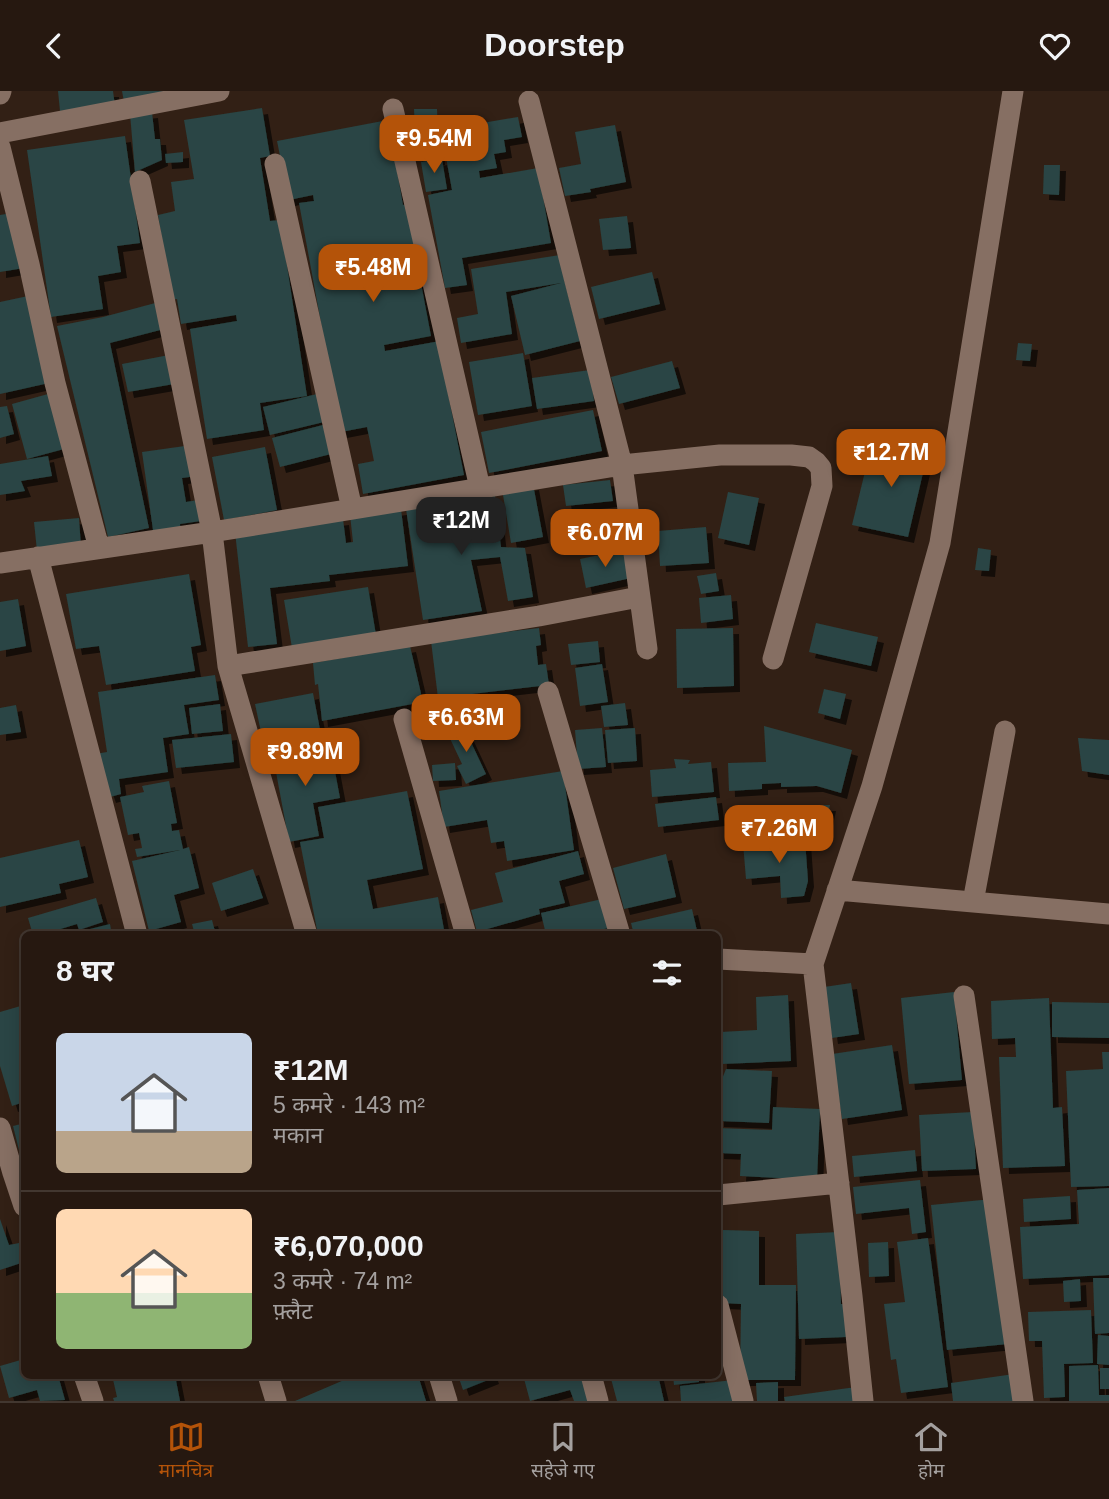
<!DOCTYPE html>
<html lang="hi">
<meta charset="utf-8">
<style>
:root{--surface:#261810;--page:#32251e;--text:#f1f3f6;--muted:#a4a09f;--line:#423730;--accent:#b45309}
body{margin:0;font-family:Helvetica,"Noto Sans Devanagari",sans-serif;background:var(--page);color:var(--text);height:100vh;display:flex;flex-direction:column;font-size:26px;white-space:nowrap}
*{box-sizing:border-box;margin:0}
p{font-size:23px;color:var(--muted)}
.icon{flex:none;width:38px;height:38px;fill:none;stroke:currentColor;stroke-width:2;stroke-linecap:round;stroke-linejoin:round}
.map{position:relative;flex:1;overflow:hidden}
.side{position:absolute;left:21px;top:840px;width:700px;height:448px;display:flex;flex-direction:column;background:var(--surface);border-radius:10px;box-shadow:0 4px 18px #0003,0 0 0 2px var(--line)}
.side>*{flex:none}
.price{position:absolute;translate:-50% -60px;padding:0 16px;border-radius:14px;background:var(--accent);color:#fff;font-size:23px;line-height:46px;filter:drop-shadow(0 2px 4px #0008)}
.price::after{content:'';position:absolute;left:50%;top:42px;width:21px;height:16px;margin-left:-10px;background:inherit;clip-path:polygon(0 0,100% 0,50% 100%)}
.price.active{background:#222;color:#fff}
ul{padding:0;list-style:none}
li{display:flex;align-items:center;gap:21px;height:175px;padding:0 35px}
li+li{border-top:2px solid var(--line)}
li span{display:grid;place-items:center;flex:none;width:196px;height:140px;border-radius:10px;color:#555}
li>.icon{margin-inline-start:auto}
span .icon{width:84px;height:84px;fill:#fffc;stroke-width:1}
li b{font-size:30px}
h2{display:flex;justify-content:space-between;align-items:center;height:84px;padding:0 35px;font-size:30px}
header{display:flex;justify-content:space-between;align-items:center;height:91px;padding:0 35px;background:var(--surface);font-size:32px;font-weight:700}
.menu{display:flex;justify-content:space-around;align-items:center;height:98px;border-top:2px solid var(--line);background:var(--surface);font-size:19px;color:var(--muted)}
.menu a{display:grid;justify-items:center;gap:4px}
.menu .active{color:var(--accent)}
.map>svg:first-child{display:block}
.building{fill:#294544;filter:url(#shadow)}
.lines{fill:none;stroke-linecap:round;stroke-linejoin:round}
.minor{stroke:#866f63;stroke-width:21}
</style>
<header><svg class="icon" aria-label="back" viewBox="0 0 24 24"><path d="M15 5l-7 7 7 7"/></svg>Doorstep<svg class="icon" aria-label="heart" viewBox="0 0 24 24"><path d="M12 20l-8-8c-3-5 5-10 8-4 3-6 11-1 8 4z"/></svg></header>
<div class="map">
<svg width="1109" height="1310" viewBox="0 0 1109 1310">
<defs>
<filter id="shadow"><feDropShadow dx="6" dy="6" stdDeviation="0" flood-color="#0009"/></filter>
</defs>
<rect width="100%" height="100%" fill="#322015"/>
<path class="building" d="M58,0H113L115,15L60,20Z
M122,0H170L124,11Z
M262,17L270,65L260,67L270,130L280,129L307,305L260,312L264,339L207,348L190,238L237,230L236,224L181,233L177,208L172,209L158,124L175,120L171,91L194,88L184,29Z
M414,18H437L439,68H416Z
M152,21L155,48H160L162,69L135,81L130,23Z
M518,26L522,46L504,49L506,61L494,63L497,77L479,80L480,87L538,77L551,152L462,167L467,194L445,197L428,104L452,99L441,39Z
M388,29L403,114L406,113L431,245L384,254L385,260L440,250L444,282L464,384L363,403L358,373L374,370L367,336L341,341L299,112L314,110L313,104L289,109L277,50Z
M615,34L626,91L590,98L591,101L565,105L559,77L581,73L575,41Z
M125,45L140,152L117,155L121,181L98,185L103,218L51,226L27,59Z
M183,61V71L166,72L165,63Z
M442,68L447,98L426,101L421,71Z
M1044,74H1060L1059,104L1043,103Z
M12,122L24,177L0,181V124Z
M627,125L631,157L603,159L599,128Z
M560,164L565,192L580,250L525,264L511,205L561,192L506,201L512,243L461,252L457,227L478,223L471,178Z
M652,181L660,213L599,228L591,196Z
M28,205L49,292L0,303V211Z
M159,211L168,237L110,252L149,437L108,446L57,235L103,226Z
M1018,252L1032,253L1030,270L1016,269Z
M523,262L532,315L478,324L469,271Z
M169,264L174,293L128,301L122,273Z
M672,270L680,297L619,313L611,286Z
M590,279L594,310L537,318L532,287Z
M48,303L64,358L27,368L12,313Z
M317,303L324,331L270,344L263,316Z
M7,315L14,343L0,347V316Z
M593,319L602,360L489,382L481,341Z
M323,334L331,363L280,376L272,347Z
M911,348L930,352L908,446L852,434L871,356L908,365Z
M192,354L197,385L182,387L186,411L198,409L201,430L180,433L181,442L154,446L142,361Z
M265,356L277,419L224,429L212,366Z
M48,365L52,385L21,390L25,400L0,404V373Z
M610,389L613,410L566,415L563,394Z
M533,393L543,446L511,452L502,398Z
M728,401L759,407L749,454L718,447Z
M495,405L501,456L525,457L533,506L508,510L500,466L471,469L482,520L423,529L406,418L435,413L437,425L463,421L462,410Z
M401,418L408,475L329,484L330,490L270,497L277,553L248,556L235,441L343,428L346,452L353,451L350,424Z
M79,427L81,456L37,460L34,431Z
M706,436L709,472L660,475L658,440Z
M978,457L991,459L989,480L975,479Z
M624,459L631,487L586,497L580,468Z
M716,482L719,500L701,503L697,485Z
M189,483L201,554L191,556L195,580L106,594L99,555L76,558L66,503Z
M368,496L376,544L292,557L284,509Z
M731,504L733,528L701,532L699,507Z
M18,508L26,555L0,560V511Z
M816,532L878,546L871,575L809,561Z
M539,537L541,554L536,555L538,574L546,573L549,594L438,607L431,550Z
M733,537L734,595L677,597L676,538Z
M598,550L600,571L571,574L568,553Z
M410,555L423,611L322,630L318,593L315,594L313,572Z
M602,573L608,611L580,615L575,577Z
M215,584L219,609L184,614L189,643L163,647L168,681L119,688L121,703L110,706L95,663L107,661L98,601Z
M824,598L846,603L840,628L818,622Z
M313,602L322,649L265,660L255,613Z
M625,612L628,634L604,636L601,615Z
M220,613L223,640L192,643L189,617Z
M16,614L21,641L0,644V617Z
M462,632L486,683L466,693L457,675L462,673L446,639Z
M764,635L852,659L841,702L817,695L781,696V692L762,693V698L729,700L728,672L766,671Z
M602,637L606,676L578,678L575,639Z
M635,637L637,670L608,672L605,639Z
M231,643L234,671L176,677L172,649Z
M1078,647L1109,649V684L1082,680Z
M330,654L340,707L313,712L319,745L289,751L273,665Z
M674,668L690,669L688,673L711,671L714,701L652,706L650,679L676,677Z
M455,672L456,689L433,690L432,674Z
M563,680L574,759L507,770L504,750L491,752L487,729L444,736L439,700Z
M169,690L177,732L171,733L172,740L179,739L183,758L189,756L199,797L174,804L181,831L149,840L132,770L180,759L137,766L135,758L142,757L139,742L128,744L120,706L144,701L142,695Z
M407,700L423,778L367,789L373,818L438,806L445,844H318L300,751L324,747L318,716Z
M716,706L719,729L658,736L655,713Z
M830,714L825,739L801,740L802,748L769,749V742L734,743L733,717Z
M805,748L808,790L804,805L781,807L780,785L746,788L743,752L800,750Z
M79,749L88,786L59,793L61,802L0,816V767Z
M578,760L584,783L559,790L565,812L539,818L540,823L477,841L471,819L503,811L495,782Z
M666,763L676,806L624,818L613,777Z
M253,778L263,807L221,820L212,792Z
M96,807L103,831L79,839L77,833L41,844H33L28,827Z
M602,808L609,837L589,841L590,844H546L541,822Z
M692,818L698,844H634L631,832Z
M212,829L216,844H195L192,833Z
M110,833L112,844H70V843Z
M542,840V844H502V841Z
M851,892L859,943L832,947L824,896Z
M954,901L962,989L909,993L901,907Z
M788,904L791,970L721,973L720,941L757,939L756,906Z
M1049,907L1053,1017L1062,1016L1065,1075L1003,1077L999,966H1016L1015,947L992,948L991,910Z
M1052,911L1109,912V947L1052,946Z
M24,914V1011L12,1015L0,975V921Z
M892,954L902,1019L842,1028L832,963Z
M1102,961H1109V1095L1071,1096L1066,980L1103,978Z
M726,978L772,980L769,1032L718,1030V998Z
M773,1016L820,1018L817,1089L740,1085L741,1063L718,1062V1037L772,1039Z
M24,1020V1066L21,1067L13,1035L21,1033L19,1021Z
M973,1021L976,1078L922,1080L919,1024Z
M915,1059L917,1080L854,1086L852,1065Z
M920,1089L926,1141L912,1143L909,1117L856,1123L853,1096Z
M1109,1097V1184L1023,1188L1020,1136L1079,1133L1077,1099Z
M1070,1105L1071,1128L1024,1131L1023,1108Z
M992,1108L1008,1253L947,1259L931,1114Z
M0,1128L9,1154L19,1152L24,1163V1171L0,1179Z
M723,1139L759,1140V1194H796L795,1289H740L741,1213L722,1212Z
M839,1141L841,1213H845L846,1246L799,1248L796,1143Z
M928,1147L948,1296L901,1302L896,1268L891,1269L884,1213L905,1211L897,1151Z
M888,1151L889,1185L869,1186L868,1152Z
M1093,1187H1109V1242L1095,1243Z
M1080,1188L1081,1210L1064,1211L1063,1190Z
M1091,1219L1093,1272L1064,1273L1065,1306L1044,1307L1042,1250H1029L1028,1221Z
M1098,1244L1109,1245V1274L1097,1273Z
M24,1268V1284H35V1286L41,1284H58L65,1309L40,1310L37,1299L9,1307L0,1275Z
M1098,1274L1099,1304H1109V1310H1069V1275Z
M1100,1277H1109V1298H1100Z
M1014,1283L1018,1310H953L951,1292Z
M112,1284H175L180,1310H114L113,1307L117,1306Z
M343,1284H418L426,1310H295L344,1289Z
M458,1284H492L493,1287L463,1299Z
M523,1284H584L591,1310H574L570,1299L530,1310Z
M610,1284H658L664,1310H617Z
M673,1284H699V1291L674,1294Z
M733,1289L736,1310H681L680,1295Z
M778,1291V1310H757L756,1292Z
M856,1296L858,1310H785L784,1306Z"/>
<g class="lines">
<path class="minor" d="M0,3L1,0
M529,10L622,374L647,558
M393,18L480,397
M0,42L219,0
M0,56L29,173L55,292L99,457
M275,73L352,418
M38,466L137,844
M0,472L212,441L140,90
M228,575L539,525L639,506
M548,601L620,844
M404,628L466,844
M837,799L1109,823
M973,811L1005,640
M307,844L228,575L212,441L622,374L720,364H791L809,366L816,371L821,377L822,395L773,568
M718,868L813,873L852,1205L863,1310
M813,873L872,695L940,452L1013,0
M964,905L1023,1310
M0,1037L13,1082
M24,1078L13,1082L24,1115
M718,1104L839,1092
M718,1214L743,1310
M84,1284L93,1310
M268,1284L276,1310
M439,1284L447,1310
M591,1284L598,1310"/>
</g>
</svg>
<b class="price" style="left:434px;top:84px">₹9.54M</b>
<b class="price" style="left:373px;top:213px">₹5.48M</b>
<b class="price" style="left:891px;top:398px">₹12.7M</b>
<b class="price active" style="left:461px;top:466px">₹12M</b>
<b class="price" style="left:605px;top:478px">₹6.07M</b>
<b class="price" style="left:466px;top:663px">₹6.63M</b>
<b class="price" style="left:305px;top:697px">₹9.89M</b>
<b class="price" style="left:779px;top:774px">₹7.26M</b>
<section class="side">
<h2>8 घर<svg class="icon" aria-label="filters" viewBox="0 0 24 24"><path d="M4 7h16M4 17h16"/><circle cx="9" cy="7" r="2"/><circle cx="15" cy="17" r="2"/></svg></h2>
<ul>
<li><span style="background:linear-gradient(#c9d6e8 70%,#b9a48a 0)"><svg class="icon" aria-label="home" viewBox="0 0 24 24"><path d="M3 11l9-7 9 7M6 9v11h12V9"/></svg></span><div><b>₹12M</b><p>5 कमरे · 143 m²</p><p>मकान</p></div></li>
<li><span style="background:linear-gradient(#ffd9b3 60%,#8fb573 0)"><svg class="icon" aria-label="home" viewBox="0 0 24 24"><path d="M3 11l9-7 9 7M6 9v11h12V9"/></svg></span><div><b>₹6,070,000</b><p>3 कमरे · 74 m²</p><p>फ़्लैट</p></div></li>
</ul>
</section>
</div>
<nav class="menu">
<a class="active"><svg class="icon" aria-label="map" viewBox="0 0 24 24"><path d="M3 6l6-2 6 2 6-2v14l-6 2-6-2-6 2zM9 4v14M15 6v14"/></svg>मानचित्र</a>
<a><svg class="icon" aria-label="saved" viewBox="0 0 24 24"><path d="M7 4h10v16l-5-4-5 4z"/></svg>सहेजे गए</a>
<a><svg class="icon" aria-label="home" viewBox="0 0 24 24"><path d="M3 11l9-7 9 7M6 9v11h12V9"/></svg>होम</a>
</nav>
